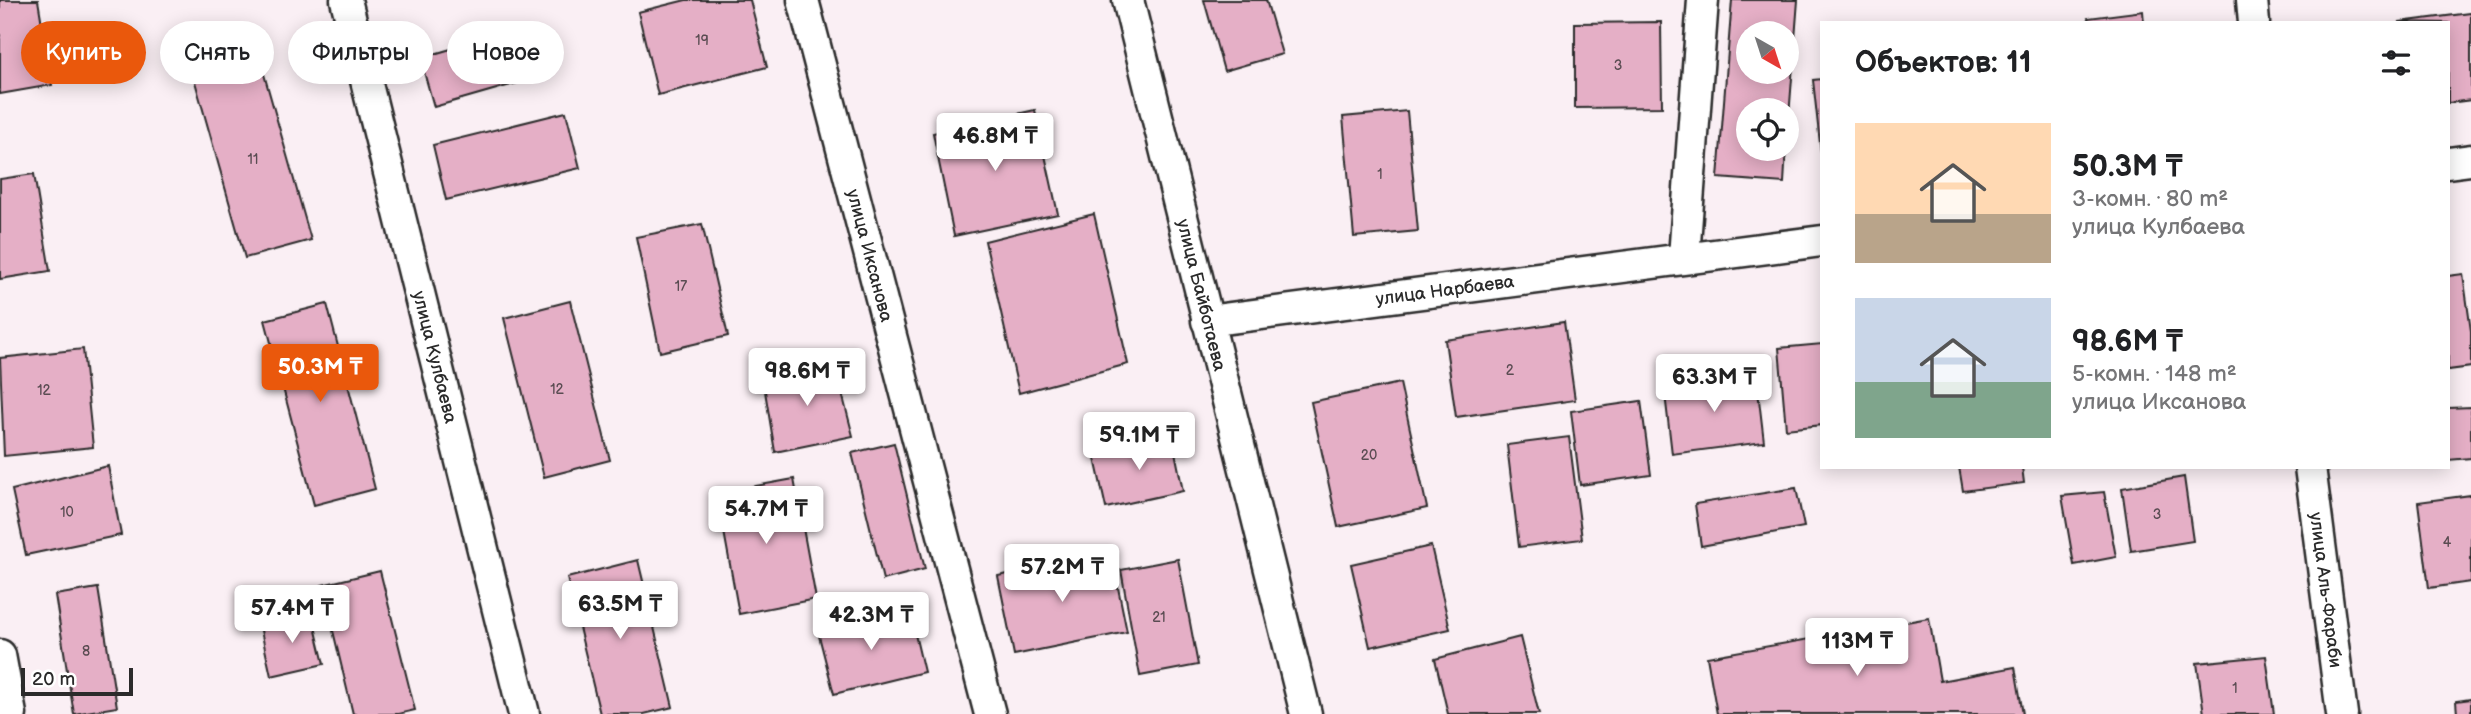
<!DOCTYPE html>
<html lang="ru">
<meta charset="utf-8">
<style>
:root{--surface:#fff;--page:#f2f2f2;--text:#202124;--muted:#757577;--accent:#ea580c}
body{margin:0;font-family:"Balsamiq Sans",sans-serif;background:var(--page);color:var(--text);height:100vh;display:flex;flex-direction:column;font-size:26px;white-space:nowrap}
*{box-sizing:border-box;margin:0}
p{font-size:23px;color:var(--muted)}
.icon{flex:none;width:38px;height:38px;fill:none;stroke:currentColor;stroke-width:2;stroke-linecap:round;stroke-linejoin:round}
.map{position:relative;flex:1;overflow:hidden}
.sheet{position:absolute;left:1820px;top:21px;width:630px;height:448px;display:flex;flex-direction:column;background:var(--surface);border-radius:0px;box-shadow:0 4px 18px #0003}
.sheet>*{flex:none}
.top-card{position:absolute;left:21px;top:21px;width:665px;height:63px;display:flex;gap:14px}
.needle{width:46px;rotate:141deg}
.tools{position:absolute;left:1736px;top:21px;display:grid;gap:14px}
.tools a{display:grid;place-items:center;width:63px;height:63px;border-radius:50%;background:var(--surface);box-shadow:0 4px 18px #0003;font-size:35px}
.scale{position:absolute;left:21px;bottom:18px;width:112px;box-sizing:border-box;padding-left:7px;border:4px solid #2b2b2b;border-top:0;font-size:19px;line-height:24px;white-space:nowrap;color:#2b2b2b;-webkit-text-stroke:5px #fff;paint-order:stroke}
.price{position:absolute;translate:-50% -60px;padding:0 16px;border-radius:7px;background:#fff;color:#222;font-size:23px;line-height:46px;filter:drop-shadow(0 2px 4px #0008)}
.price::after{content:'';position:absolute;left:50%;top:42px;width:21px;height:16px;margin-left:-10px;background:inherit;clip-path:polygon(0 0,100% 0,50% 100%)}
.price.on{background:var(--accent);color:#fff}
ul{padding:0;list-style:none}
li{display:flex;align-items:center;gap:21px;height:175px;padding:0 35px}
li span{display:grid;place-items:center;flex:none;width:196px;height:140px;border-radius:0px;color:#555}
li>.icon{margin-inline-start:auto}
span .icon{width:84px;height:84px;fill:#fffc;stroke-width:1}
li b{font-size:30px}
h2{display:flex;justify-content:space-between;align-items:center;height:84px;padding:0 35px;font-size:30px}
.pill{padding:0 24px;border-radius:32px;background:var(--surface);box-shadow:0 4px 18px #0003;font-size:24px;line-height:63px}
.pill.on{background:var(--accent);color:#fff}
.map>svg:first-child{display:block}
.building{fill:#e5afc6;stroke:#2b2b2b;stroke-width:2;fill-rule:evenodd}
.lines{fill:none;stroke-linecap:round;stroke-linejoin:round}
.minor-casing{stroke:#2b2b2b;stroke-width:35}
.minor{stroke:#fff;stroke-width:30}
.labels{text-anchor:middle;stroke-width:6;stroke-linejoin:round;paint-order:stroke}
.number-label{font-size:14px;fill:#5a4c52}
.street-label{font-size:18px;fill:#2b2b2b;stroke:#fff}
</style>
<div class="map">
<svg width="2471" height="714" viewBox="0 0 2471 714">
<rect width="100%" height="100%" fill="#faeff4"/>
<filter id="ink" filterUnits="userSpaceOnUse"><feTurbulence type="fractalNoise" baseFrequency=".0143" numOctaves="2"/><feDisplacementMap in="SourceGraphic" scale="14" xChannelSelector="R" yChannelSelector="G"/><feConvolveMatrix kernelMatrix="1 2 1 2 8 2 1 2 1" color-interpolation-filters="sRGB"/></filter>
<g filter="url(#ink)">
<path class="building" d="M0,0H38L52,85L0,94Z
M686,0H750L767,67L658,95L638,12Z
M1204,0H1266L1282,54L1224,71Z
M1732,0H1798L1787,143V110H1748V149H1786L1784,183L1718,178ZM1748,33H1787V72H1748Z
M2143,11L2144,23H2089L2088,18Z
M2471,13V100L2448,103V23L2399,22Z
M1661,22L1662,107L1575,108V23Z
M513,31L528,80L434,107L420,58Z
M260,60L311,240L245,258L194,78Z
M1822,79V153H1821L1813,80Z
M1035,110L1058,214L954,236L933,133Z
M1407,111L1418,231L1354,237L1343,117Z
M566,112L580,168L446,200L433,145Z
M34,174L50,271L0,279V179Z
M1094,214L1128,364L1019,393L985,241Z
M702,224L728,336L660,352L636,237Z
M2463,274L2471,331V367L2448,370V276Z
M570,301L610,460L544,477L504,318Z
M327,304L375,489L314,505L265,320Z
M1564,322L1575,400L1456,417L1445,340Z
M1822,344V425L1786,429L1779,348Z
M83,349L93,447L4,456L0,358Z
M834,362L853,436L775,452L763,379Z
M1756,374L1764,442L1672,454L1664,385Z
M1400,383L1427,508L1338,527L1311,402Z
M1641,401L1651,475L1580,485L1571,411Z
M2471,407V458L2448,460V408Z
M1172,437L1183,491L1106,508L1094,454Z
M1569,437L1582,539L1519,547L1507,445Z
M894,443L925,569L883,580L852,453Z
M108,466L121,535L26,555L12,490Z
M1959,467H2022L2024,483L1963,491Z
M2184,477L2193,541L2131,551L2122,488Z
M794,479L816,599L739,614L717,493Z
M1796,488L1804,527L1701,546L1695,504Z
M2104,492L2116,557L2074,565L2062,496Z
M2471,495V582L2429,588L2418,502Z
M1431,546L1450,629L1370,647L1351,564Z
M1111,553L1127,632L1014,655L998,576Z
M1178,559L1198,665L1140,676L1121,570Z
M638,560L673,707L644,714H600L567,578Z
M380,571L415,710L398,714H353L322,585Z
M98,588L117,707L74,714L55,595Z
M909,609L924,672L834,694L818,632Z
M312,614L324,664L271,676L260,626Z
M1929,618L1940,681L2015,667L2023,714H1717L1707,657Z
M1520,637L1539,714H1448L1435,659Z
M2266,656L2274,714H2204L2197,663Z
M2471,699V714H2457L2456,701Z"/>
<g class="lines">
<g class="minor-casing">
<g id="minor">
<path id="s1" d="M346,0L524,714"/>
<path id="s2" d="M803,0L990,714"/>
<path id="s3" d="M1128,0L1306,714"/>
<path d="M2252,0L2254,23"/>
<path d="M2448,163L2471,160"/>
<path d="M1684,257L1703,0"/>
<path id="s4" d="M1207,321L1822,241"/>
<path id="s5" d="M2310,467L2342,714"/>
<path d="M0,655L11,714"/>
</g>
</g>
<use href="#minor" class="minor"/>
</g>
</g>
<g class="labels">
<g class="number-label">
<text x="702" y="45">19</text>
<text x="1618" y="70">3</text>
<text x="253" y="164">11</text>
<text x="1380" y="179">1</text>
<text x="681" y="291">17</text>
<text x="1510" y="375">2</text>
<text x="557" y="394">12</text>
<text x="44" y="395">12</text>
<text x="1369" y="460">20</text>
<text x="67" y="517">10</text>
<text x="2157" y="519">3</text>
<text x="2447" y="547">4</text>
<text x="1159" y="622">21</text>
<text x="86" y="656">8</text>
<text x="2235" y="693">1</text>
</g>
<g class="street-label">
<text dy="6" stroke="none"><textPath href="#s2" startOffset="264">улица Иксанова</textPath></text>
<text dy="6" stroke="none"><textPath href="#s4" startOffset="240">улица Нарбаева</textPath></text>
<text dy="6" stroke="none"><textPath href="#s3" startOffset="304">улица Байботаева</textPath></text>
<text dy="6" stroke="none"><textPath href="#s1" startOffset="368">улица Кулбаева</textPath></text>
<text dy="6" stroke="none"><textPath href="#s5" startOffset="124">улица Аль-Фараби</textPath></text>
</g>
</g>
</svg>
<div class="tools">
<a><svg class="needle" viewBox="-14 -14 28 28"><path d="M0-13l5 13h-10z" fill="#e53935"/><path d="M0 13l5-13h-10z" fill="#757577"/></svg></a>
<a><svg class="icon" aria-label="locate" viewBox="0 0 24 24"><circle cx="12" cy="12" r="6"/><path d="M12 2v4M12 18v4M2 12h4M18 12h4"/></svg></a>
</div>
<div class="scale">20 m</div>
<b class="price" style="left:995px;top:173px">46.8M ₸</b>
<b class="price on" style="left:320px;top:404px">50.3M ₸</b>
<b class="price" style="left:807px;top:408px">98.6M ₸</b>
<b class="price" style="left:1714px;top:414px">63.3M ₸</b>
<b class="price" style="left:1139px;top:472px">59.1M ₸</b>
<b class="price" style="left:766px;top:546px">54.7M ₸</b>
<b class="price" style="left:1062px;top:604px">57.2M ₸</b>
<b class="price" style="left:620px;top:641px">63.5M ₸</b>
<b class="price" style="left:292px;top:645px">57.4M ₸</b>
<b class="price" style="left:871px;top:652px">42.3M ₸</b>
<b class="price" style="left:1857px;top:678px">113M ₸</b>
<div class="top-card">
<a class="pill on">Купить</a>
<a class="pill">Снять</a>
<a class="pill">Фильтры</a>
<a class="pill">Новое</a>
</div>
<section class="sheet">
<h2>Объектов: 11<svg class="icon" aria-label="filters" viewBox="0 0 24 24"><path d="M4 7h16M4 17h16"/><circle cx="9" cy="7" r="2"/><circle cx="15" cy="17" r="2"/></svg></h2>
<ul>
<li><span style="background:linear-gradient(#ffd9b3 65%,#b9a48a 0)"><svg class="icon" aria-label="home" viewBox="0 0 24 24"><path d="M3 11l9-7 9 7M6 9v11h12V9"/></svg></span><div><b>50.3M ₸</b><p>3-комн. · 80 m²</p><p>улица Кулбаева</p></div></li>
<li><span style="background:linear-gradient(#c9d6e8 60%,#7fa58c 0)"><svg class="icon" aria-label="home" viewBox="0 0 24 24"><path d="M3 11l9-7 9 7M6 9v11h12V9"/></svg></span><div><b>98.6M ₸</b><p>5-комн. · 148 m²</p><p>улица Иксанова</p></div></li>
</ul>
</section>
</div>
